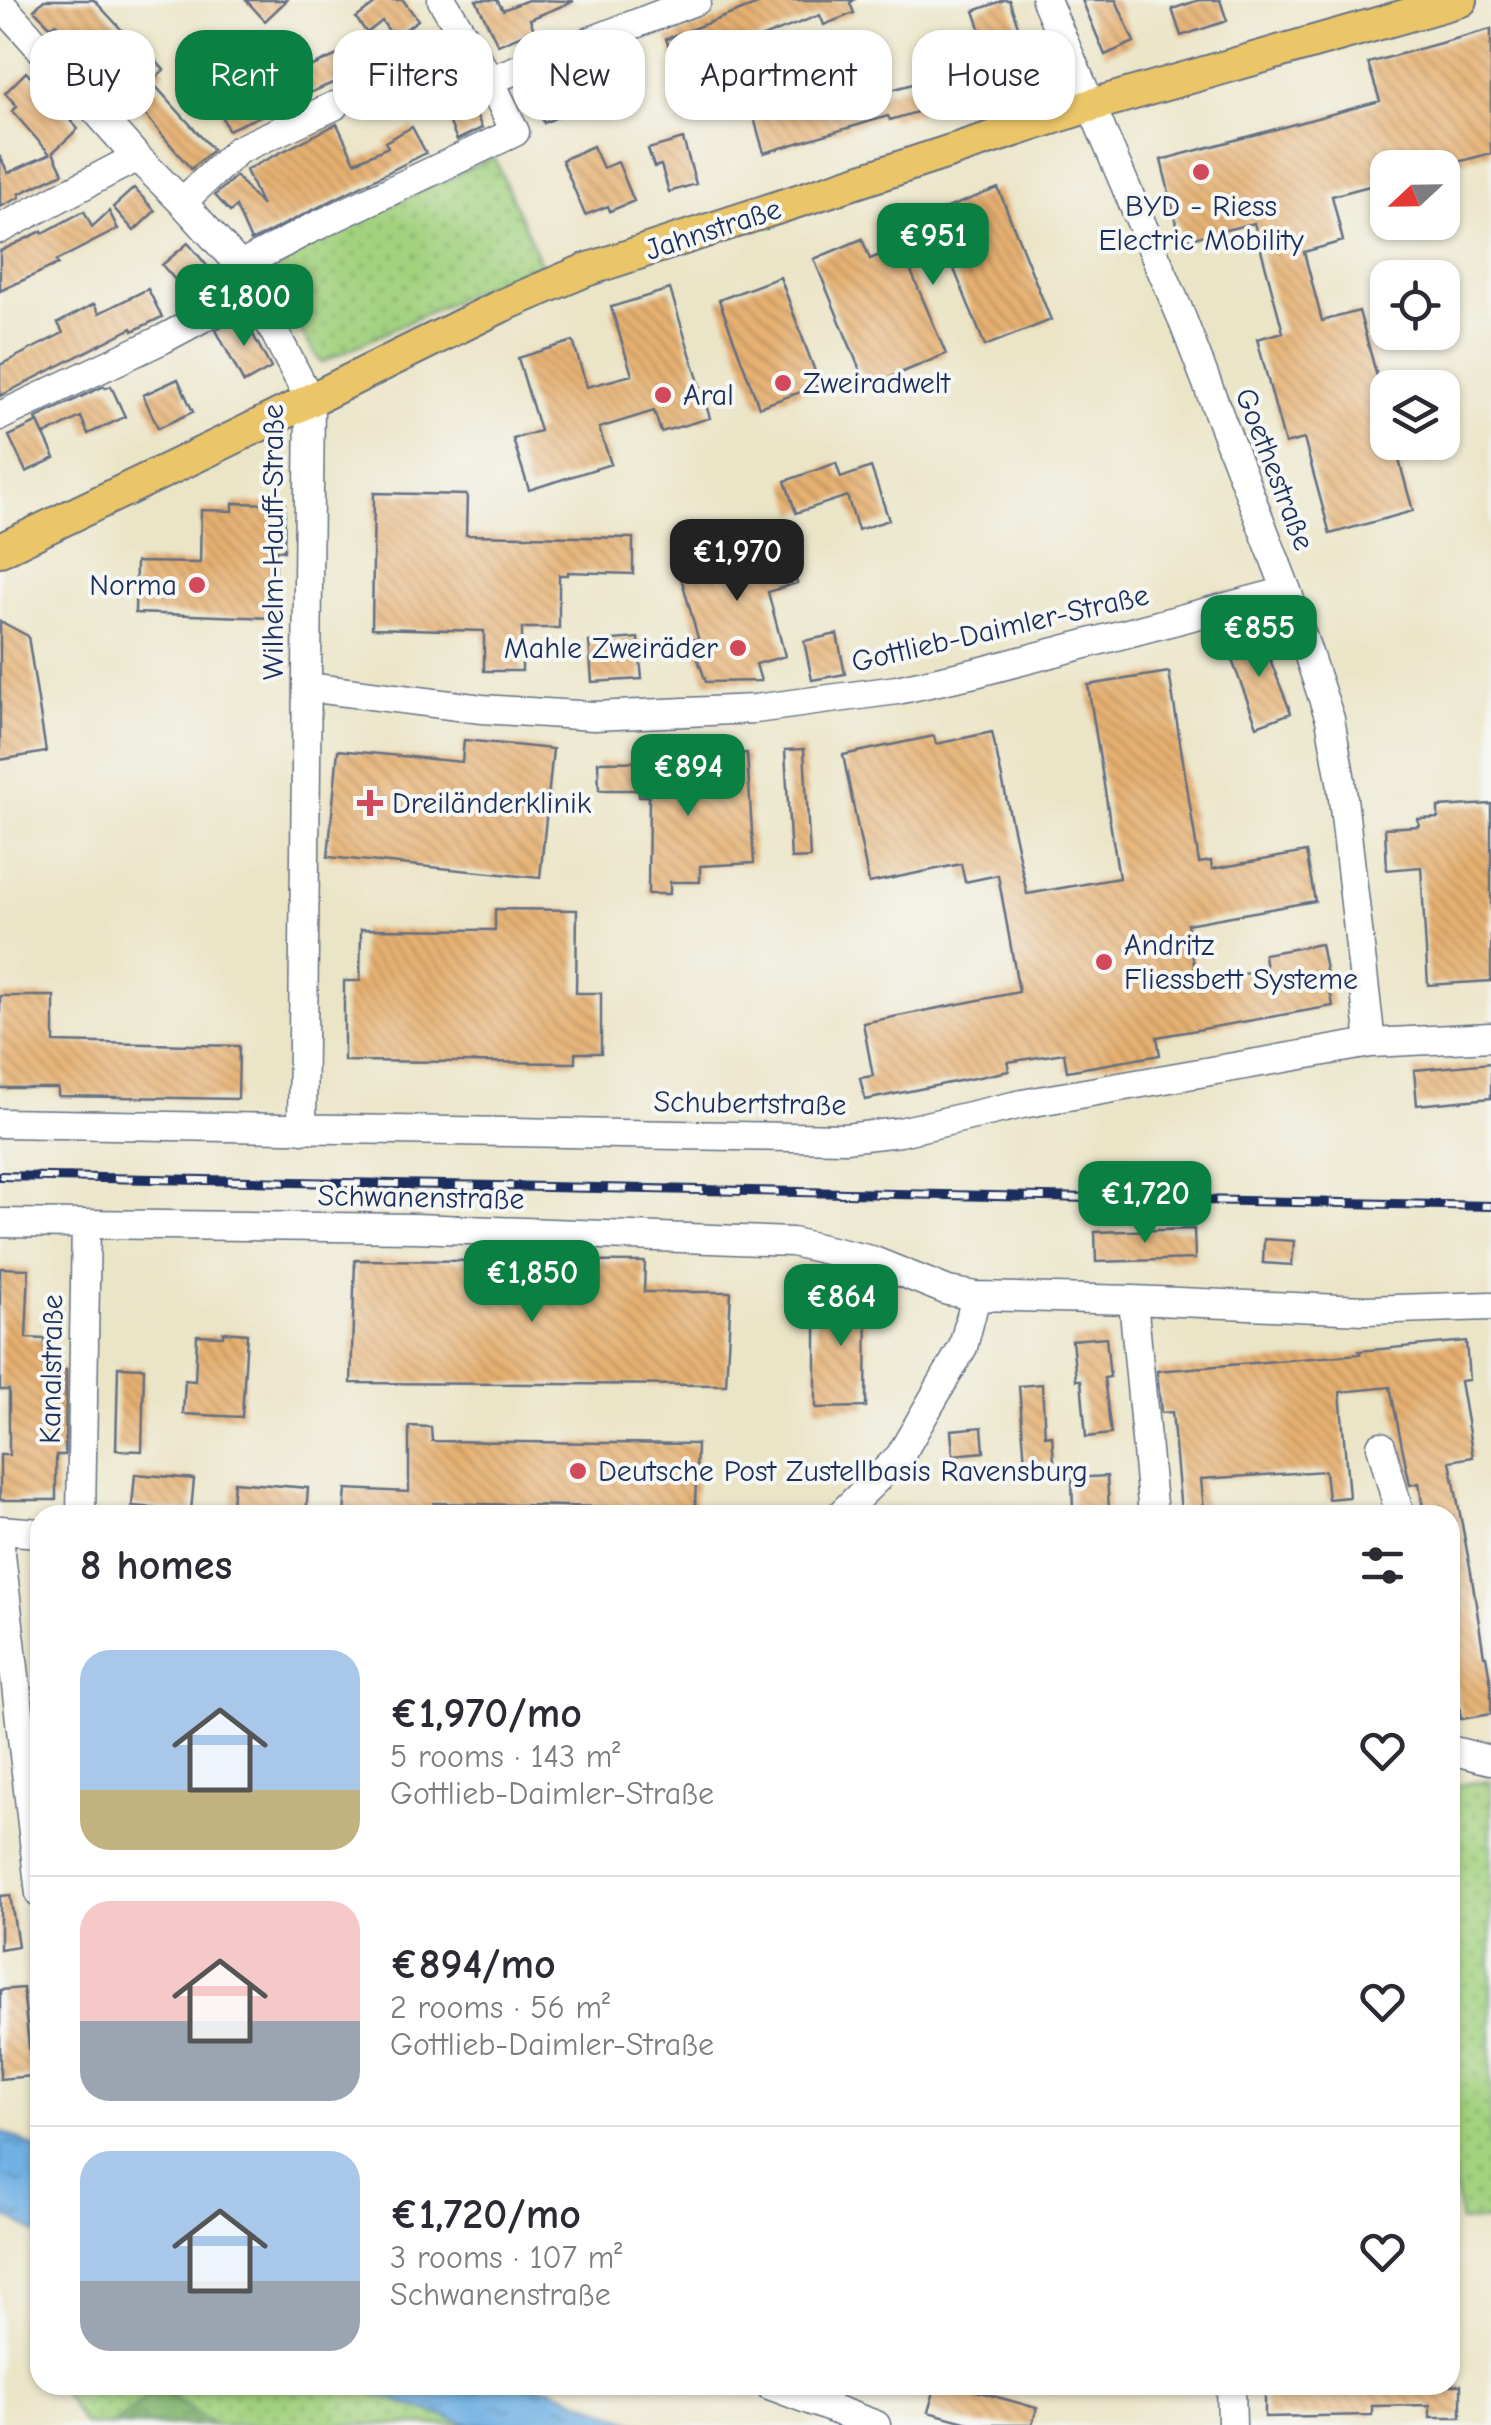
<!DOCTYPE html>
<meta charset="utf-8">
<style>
:root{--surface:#fff;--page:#f2f2f3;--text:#2b2b33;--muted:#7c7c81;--line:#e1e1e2;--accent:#0b8043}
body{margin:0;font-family:"Comic Neue",sans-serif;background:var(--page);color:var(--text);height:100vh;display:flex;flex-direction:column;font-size:38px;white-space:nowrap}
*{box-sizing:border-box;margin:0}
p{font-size:32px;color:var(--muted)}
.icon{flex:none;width:55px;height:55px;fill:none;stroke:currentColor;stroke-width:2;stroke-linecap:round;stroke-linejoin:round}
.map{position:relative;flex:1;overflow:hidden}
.side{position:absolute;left:30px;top:1505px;width:1430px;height:890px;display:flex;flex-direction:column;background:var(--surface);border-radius:30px;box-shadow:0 2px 8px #0004}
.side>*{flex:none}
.top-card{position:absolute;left:30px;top:30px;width:1432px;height:90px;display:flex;gap:20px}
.needle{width:65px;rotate:248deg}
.tools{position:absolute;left:1370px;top:150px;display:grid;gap:20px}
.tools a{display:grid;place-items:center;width:90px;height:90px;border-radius:20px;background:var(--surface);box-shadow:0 2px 8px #0004;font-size:50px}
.price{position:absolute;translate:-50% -85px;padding:0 22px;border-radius:20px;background:var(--accent);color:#fff;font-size:32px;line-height:65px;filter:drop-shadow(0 2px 5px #0008)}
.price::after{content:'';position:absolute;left:50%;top:60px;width:30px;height:22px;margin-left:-15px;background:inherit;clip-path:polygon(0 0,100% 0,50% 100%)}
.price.selected{background:#222;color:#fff}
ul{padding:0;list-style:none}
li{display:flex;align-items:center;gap:30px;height:250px;padding:0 50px}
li+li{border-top:2px solid var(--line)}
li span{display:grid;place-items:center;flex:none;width:280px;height:200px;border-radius:30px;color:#555}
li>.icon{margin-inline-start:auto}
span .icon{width:120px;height:120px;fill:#fffc;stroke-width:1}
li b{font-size:42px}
h2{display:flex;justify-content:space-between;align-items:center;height:120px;padding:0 50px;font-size:42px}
.chip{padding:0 35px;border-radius:30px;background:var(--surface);box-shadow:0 2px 8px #0004;font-size:35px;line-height:90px}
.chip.selected{background:var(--accent);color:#fff}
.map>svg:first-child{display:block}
.forest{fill:url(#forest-crowns);stroke:#4e7266;stroke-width:2.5}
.park{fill:url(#park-dots);stroke:#5f806e;stroke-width:2.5}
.water{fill:url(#water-ripples);stroke:#4570a0;stroke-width:2.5}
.building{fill:url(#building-back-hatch)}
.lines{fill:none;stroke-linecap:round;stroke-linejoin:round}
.minor-casing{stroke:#646f83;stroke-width:31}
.major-casing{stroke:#646f83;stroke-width:36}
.minor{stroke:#fff;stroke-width:28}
.major{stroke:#ebc669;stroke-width:32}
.rail-casing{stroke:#1b2f5e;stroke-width:10}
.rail{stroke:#f6f6f2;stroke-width:6;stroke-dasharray:19;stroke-linecap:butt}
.poi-dot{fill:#d1495b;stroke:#f6f6f2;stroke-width:4}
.labels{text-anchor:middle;stroke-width:8;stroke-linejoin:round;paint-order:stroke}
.poi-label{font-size:30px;fill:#1b2f5e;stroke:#f6f6f2;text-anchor:start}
.street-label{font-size:30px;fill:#1b2f5e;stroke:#f6f6f2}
</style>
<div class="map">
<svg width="1491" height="2425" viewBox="0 0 1491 2425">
<defs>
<pattern id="forest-crowns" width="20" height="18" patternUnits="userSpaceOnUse" patternTransform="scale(2.5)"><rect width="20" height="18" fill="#82b46e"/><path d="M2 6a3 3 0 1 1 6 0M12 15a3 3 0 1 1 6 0" fill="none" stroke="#6a935e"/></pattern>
<pattern id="park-dots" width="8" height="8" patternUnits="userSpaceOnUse" patternTransform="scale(2.5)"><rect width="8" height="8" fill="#a3d27f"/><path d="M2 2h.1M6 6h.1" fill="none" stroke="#84ab6b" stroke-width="1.8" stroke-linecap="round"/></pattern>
<pattern id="water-ripples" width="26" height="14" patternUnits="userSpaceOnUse" patternTransform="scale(2.5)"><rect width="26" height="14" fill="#6fb0e3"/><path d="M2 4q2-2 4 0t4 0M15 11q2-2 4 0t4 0" fill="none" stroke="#5a90bb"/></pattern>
<pattern id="building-back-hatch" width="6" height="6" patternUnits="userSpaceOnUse" patternTransform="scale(2.5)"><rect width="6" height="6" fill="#e7b171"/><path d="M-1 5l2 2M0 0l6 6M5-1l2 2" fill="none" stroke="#ba9060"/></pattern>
</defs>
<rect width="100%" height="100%" fill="#f6f6f2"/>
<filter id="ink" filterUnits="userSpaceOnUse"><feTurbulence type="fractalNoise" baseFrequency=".01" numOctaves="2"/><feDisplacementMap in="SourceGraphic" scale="20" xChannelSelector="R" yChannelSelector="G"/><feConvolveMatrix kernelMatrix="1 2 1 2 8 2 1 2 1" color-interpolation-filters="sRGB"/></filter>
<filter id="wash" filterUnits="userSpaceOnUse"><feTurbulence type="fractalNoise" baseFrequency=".0048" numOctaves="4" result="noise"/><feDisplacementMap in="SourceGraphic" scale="40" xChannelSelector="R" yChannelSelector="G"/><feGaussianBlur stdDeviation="2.25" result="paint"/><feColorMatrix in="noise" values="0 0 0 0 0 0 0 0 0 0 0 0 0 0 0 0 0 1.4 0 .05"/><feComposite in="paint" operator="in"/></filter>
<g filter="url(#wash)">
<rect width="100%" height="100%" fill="#ebe5c7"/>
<path class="forest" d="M158,2387L214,2425H113Z"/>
<path class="park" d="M494,157L541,264L504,277L321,363L265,274L306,243Z
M1491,1781V2220L1461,2222L1450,2165V1785Z
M40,2282V2347L25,2316Z
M58,2385H350L471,2425H214L158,2387L113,2425H84Z"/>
<path class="water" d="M0,2131L40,2150V2235L0,2213Z
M350,2385H542L641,2425H471Z"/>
<g id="blocks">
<path class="building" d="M44,0H94L144,54L147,51L164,70L151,81L213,150L191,169L99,60L93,65L55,23L51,27L34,10Z
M246,0H287L265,21Z
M380,0H403L418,20L394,38L382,21L367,33L356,18Z
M476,0H497L503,10L528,0L574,1L530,19L534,30L498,45Z
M768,0H854L850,3L854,13L824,25L820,15L678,69L666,39Z
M1004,0H1009L1018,26L984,39L974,11Z
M1082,0H1116L1134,42L1105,55Z
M1199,0H1220L1227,21L1181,36L1172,9Z
M1491,29V153L1436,168H1388V181L1332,196L1343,241L1304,252L1322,321L1359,311L1388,417V442H1394L1413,511L1330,534L1304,439L1285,444L1257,339L1283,332L1254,223L1181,241L1161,160L1380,101L1368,63Z
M360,45L371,70L384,64L397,91L355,110L342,79L263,113V115L228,130L217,105L273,80L270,75L303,61L306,69Z
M632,52L644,87L614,98L612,92L544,123L530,94L589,67Z
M948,53L954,72L1003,57L1012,84L890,120L888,116L764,153L754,118L856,88L859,99L931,79L925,60Z
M26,72L78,129L53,152L63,173L19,194L20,197L0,207V156L8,173L50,154L12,111L17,106L5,93Z
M466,91L482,128L457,140L441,102Z
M337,124L355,162L388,147L385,142L412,127L426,153L251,241L236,207L230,212L215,195L236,176L262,206L246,170Z
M683,139L696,184L669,192L661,165L654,167L648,149Z
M593,146L603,168L618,162L634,201L610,211L608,206L585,215L562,160Z
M134,188L155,211L134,231L113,207Z
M998,188L1051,320L985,346L946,249L908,264L946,354L867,387L814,259L862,239L870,259L931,234L924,217Z
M84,211L92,227L109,211L118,229L56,261L58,264L0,291V251L42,231L43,233Z
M188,243L219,280L198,298H191L162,265Z
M780,277L820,385L759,407L719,300Z
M148,289L162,317L133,331L132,328L0,396V365L63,333L58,323L94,304L99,313Z
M670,289L710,418L661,432L654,411L599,428L611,464L529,490L513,439L540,431L518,358L573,341L587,387L632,375L611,307Z
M243,316L271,368L244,383L216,330Z
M178,379L193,412L158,428L143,395Z
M104,386L106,388L111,386L125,417L88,434L81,417L44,435L36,418Z
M38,422L55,458L26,472L9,436Z
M836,463L841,478L871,467L889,520L858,530L847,496L796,513L785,481Z
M374,493L467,495L466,535L633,538V574L568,572V575H559V628H522V671H484V631L372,628Z
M233,503L285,504L284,551L276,550L274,618L135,613L136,562L200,563L201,510L233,511Z
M780,526L797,583L768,592L785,656L756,664L761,681L706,682L691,640L698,638L679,570L697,565L693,551Z
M0,621L28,636L46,752L0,760Z
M837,634L845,674L812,680L804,641Z
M1260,634L1291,713L1257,726L1227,647Z
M638,638L642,679L592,682L589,642Z
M1169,672L1199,863L1211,861L1212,869L1306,852L1315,901L1187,924L1197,982L1266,970L1264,954L1321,944L1333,1006L1157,1037L1160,1055L1067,1071L1064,1053L1008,1062L1009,1071L865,1100L860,1078L873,1076L863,1023L1019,992L998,875L965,882L961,864L869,883L843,755L934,736L936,744L992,732L1027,894L1119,878L1088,685Z
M464,740L553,749L540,878L328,857L338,750L462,762Z
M804,749L810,858L791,859L785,750Z
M747,753L754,863L700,866V882H670V894H648L649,796H639V790H599L598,762L681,761L680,794L727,795L724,755Z
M1491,804V981L1428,985L1421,867L1387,870L1385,828L1419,826L1418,819L1438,818V807Z
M495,909L577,910L576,993H601V1053H575V1063L344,1061V981H360L361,929L495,930Z
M0,996H54V1042L239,1046L238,1099L58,1096V1088H0Z
M1491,1063V1098L1417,1105L1414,1070Z
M1194,1229L1195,1259L1096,1262L1095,1232Z
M1264,1239L1294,1241L1292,1265L1263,1263Z
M355,1260L645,1262L644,1292H731L726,1385L351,1383Z
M0,1268L29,1269L26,1338L45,1339V1370H66L65,1455H56V1500H0V1455H9V1390H0Z
M816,1291H867L866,1407L816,1408Z
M223,1332L247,1334L242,1417L183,1414L185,1380L195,1381L197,1335L223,1336Z
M1106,1337L1110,1377L1104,1378L1111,1434L1086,1437L1081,1380H1076L1072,1340Z
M1466,1341L1469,1380L1460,1381L1473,1457L1450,1461L1471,1572L1484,1656H1486L1491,1685V1714L1461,1719L1450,1649V1515H1424L1419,1483L1410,1485L1390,1387L1340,1392L1349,1497L1328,1499L1325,1471L1201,1479L1204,1510L1181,1512L1172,1412L1161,1413L1157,1371L1360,1354L1359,1351Z
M118,1367L144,1368L142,1451L116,1450Z
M1042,1384L1045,1436L1052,1435L1054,1461L1025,1463L1019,1386Z
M409,1426L431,1427L432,1441L697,1444L695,1509L434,1503V1510L379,1509L378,1515H344L346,1489L409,1492Z
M982,1427L984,1452L953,1455L951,1430Z
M135,1474L194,1479L191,1511L132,1506Z
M1107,1476L1109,1509L1073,1511L1072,1478Z
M234,1482L308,1488L306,1515H231Z
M10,1895L18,1946L0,1949V1896Z
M23,1988L32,2076L0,2079V1990Z
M936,2385H954L1037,2408L1032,2425H976L928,2412Z
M1265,2385H1461V2417H1430V2405L1372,2406V2415L1265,2417Z"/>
</g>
</g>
<g filter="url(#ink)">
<use href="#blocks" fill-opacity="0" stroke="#646f83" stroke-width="2.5"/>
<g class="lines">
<g class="minor-casing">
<path id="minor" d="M1046,0L1181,316L1287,591L1330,719L1341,781L1371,1043
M0,3L137,157L182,202L240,266L310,400L302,1129
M490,80L697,0
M182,202L238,150L334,106
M0,229L137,157
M240,266L308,230L515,132L490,80L442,0
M0,416L163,339L254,290
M307,687L482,709L594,716L755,709L897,690L979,672L1287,591
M0,1123L845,1138L900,1132L1022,1104L1371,1043L1491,1037
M0,1223L415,1228L792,1242L871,1260L948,1291L976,1296L1133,1300L1365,1310L1491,1306
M1133,1300L1153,1515
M1381,1446L1400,1515
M81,1515L86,1225
M840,1515L900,1456L963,1347L976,1296
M0,1530L40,1533
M0,1546L40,1894
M1450,1750L1490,1760
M769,2385L876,2425
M1231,2385L1232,2425"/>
</g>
<g class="major-casing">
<path id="major" d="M0,550L225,442L501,306L586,270L1092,105L1461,0"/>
</g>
<use href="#minor" class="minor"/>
<use href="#major" class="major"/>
<g class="rail-casing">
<path id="rail" d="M0,1176L1491,1206"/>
</g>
<use href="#rail" class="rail"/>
</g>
</g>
<g class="poi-dot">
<circle cx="1201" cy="172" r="10"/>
<circle cx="783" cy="383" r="10"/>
<circle cx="663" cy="395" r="10"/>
<circle cx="197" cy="585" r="10"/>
<circle cx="738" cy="648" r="10"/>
<path d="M365 788h10v10h10v10h-10v10h-10v-10h-10v-10h10z"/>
<circle cx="1104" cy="962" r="10"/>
<circle cx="578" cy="1471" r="10"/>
</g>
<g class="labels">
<g class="poi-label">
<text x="1201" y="216" text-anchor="middle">BYD - Riess<tspan x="1201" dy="34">Electric Mobility</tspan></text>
<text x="803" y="393">Zweiradwelt</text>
<text x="683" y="405">Aral</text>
<text x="177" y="595" text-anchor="end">Norma</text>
<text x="718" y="658" text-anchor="end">Mahle Zweiräder</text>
<text x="392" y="813">Dreiländerklinik</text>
<text x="1124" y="955">Andritz<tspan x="1124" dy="34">Fliessbett Systeme</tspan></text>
<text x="598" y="1481">Deutsche Post Zustellbasis Ravensburg</text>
</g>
<g class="street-label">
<text transform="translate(713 229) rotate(-18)" y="10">Jahnstraße</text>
<text transform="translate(1275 469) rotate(69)" y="10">Goethestraße</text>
<text transform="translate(273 542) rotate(-90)" y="10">Wilhelm-Hauff-Straße</text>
<text transform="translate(1000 628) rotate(-13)" y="10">Gottlieb-Daimler-Straße</text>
<text transform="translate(750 1103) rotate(1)" y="10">Schubertstraße</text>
<text transform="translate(421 1197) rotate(1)" y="10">Schwanenstraße</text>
<text transform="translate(51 1369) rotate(-89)" y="10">Kanalstraße</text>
</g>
</g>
</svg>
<div class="tools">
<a><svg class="needle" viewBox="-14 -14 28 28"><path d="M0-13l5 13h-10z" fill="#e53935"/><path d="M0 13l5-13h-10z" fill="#7c7c81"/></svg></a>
<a><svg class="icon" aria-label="locate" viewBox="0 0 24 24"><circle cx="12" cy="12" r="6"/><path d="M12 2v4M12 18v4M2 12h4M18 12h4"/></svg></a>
<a><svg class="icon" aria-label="layers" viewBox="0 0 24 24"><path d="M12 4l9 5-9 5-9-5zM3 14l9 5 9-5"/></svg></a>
</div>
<b class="price" style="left:933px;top:288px">€951</b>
<b class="price" style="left:244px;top:349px">€1,800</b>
<b class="price selected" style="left:737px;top:604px">€1,970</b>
<b class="price" style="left:1259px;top:680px">€855</b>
<b class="price" style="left:688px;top:819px">€894</b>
<b class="price" style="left:1145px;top:1246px">€1,720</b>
<b class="price" style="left:532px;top:1325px">€1,850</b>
<b class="price" style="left:841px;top:1349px">€864</b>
<div class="top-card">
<a class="chip">Buy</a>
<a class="chip selected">Rent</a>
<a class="chip">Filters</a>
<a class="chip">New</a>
<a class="chip">Apartment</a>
<a class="chip">House</a>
</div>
<section class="side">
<h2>8 homes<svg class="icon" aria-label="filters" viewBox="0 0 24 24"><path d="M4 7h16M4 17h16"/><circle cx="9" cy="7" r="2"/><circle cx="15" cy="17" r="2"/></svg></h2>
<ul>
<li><span style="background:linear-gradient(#a9c7e8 70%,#c2b280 0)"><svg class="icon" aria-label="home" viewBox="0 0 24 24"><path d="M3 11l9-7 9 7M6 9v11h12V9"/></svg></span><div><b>€1,970/mo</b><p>5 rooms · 143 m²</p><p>Gottlieb-Daimler-Straße</p></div><svg class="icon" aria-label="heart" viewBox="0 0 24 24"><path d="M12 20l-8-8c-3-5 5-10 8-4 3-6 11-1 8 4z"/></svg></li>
<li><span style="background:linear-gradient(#f6c9c9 60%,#9aa5b1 0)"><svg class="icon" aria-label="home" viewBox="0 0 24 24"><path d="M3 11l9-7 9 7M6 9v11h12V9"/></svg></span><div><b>€894/mo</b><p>2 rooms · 56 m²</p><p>Gottlieb-Daimler-Straße</p></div><svg class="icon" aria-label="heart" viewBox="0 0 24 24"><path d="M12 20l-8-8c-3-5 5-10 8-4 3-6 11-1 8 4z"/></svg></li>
<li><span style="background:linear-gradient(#a9c7e8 65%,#9aa5b1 0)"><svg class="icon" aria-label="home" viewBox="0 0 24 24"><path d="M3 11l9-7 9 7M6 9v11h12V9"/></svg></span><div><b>€1,720/mo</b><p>3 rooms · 107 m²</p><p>Schwanenstraße</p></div><svg class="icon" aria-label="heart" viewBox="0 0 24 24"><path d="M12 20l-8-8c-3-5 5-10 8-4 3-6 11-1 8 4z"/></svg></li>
</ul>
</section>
</div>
